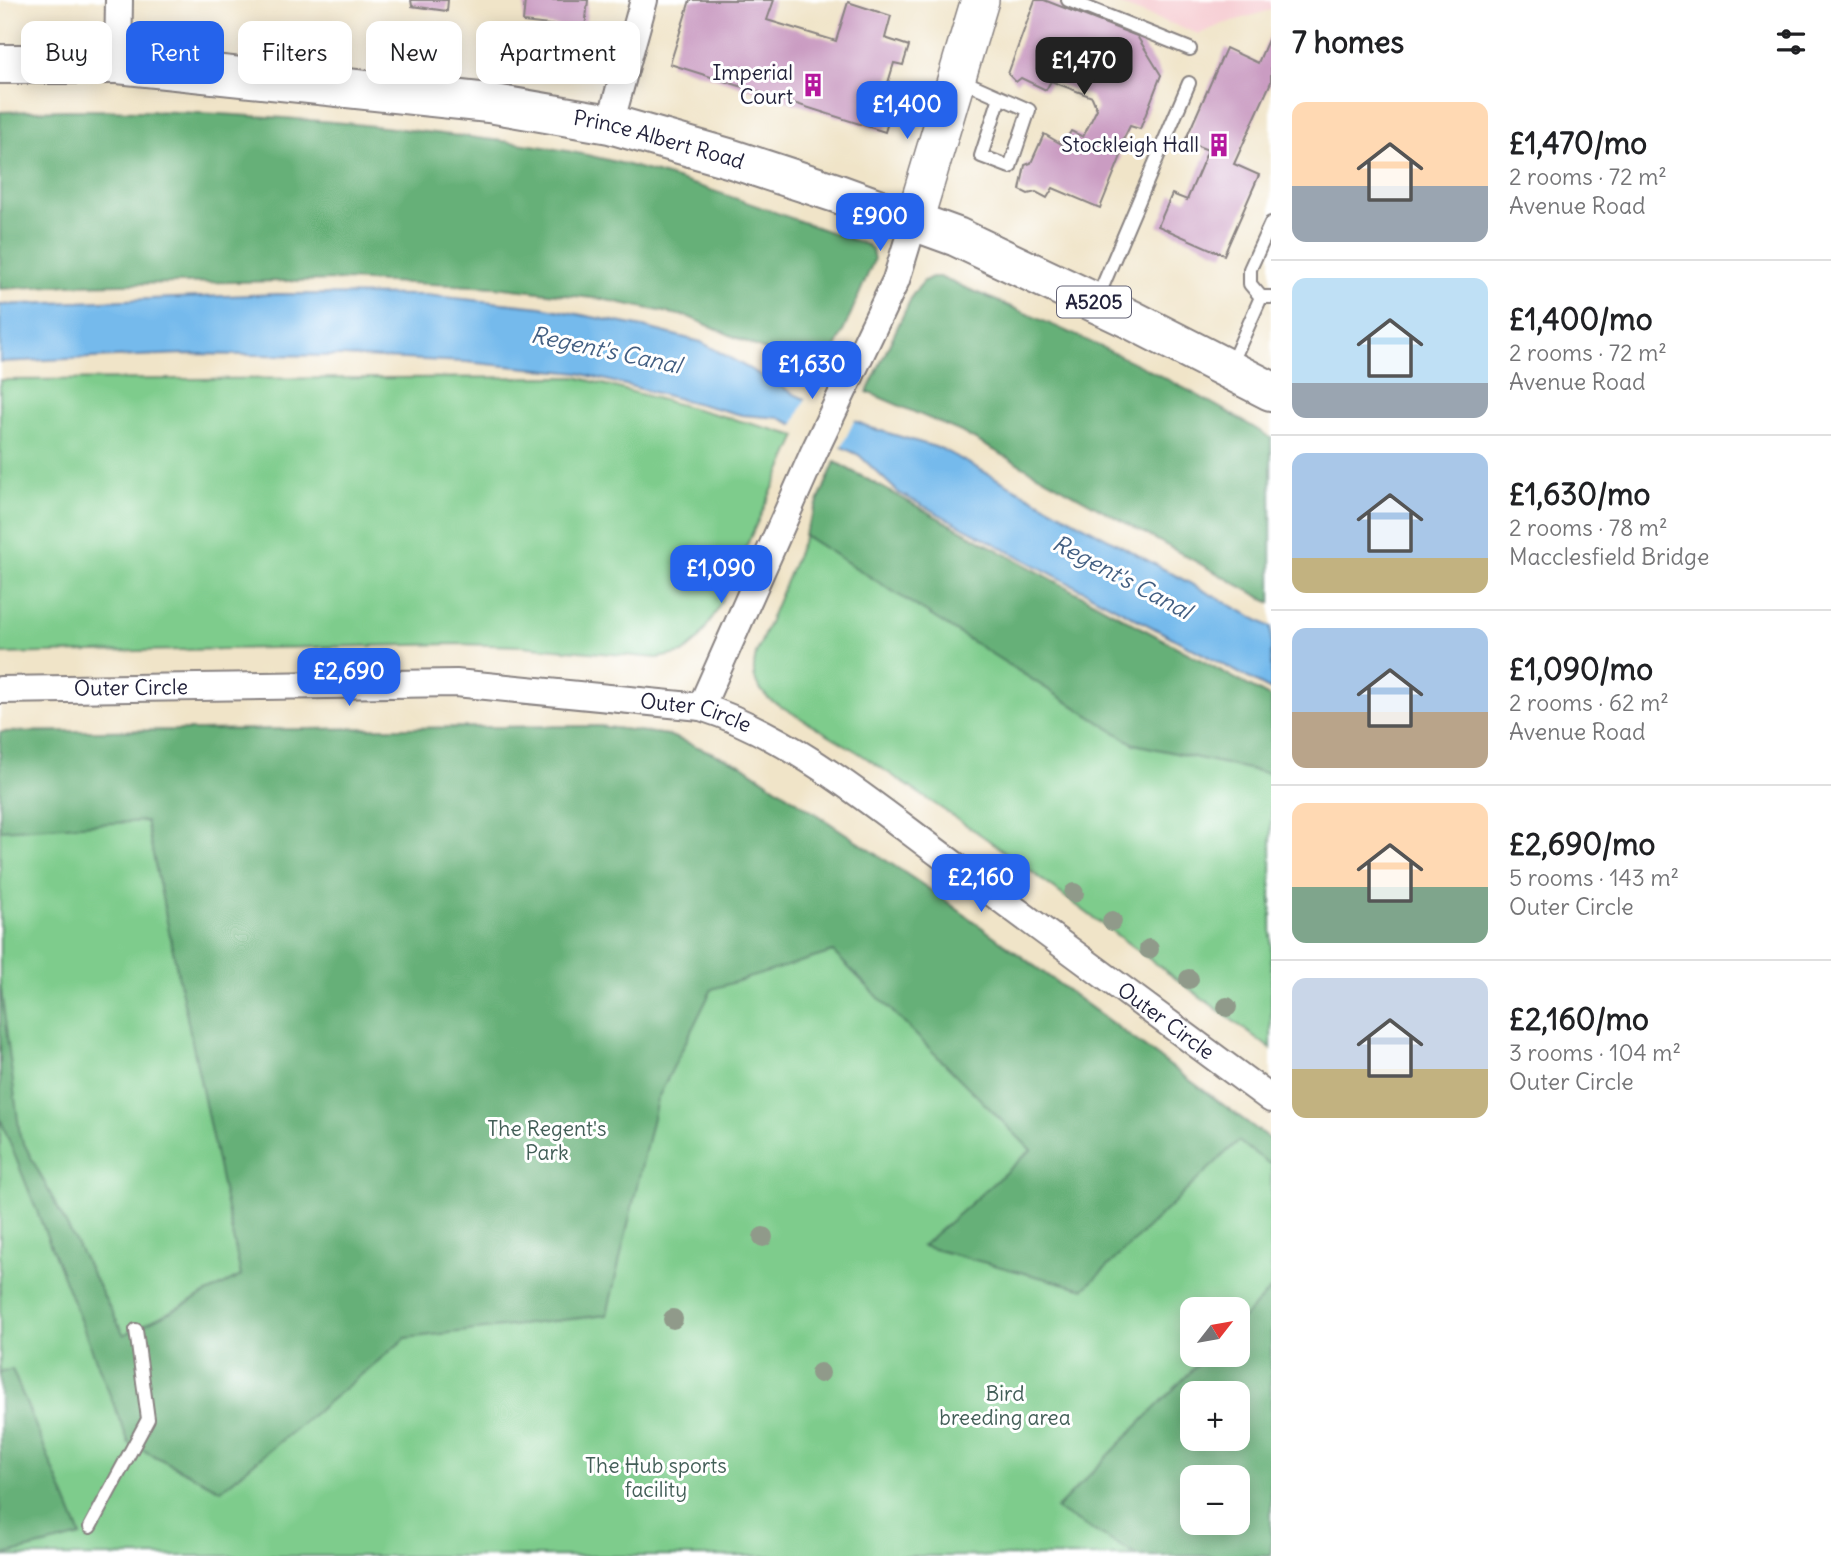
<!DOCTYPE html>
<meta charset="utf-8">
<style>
:root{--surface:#fff;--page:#f6f6f6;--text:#202124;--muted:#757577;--line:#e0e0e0;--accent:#2563eb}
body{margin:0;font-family:Delius,sans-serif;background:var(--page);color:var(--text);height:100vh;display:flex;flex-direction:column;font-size:26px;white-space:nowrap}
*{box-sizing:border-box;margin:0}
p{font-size:23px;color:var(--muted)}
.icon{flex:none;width:38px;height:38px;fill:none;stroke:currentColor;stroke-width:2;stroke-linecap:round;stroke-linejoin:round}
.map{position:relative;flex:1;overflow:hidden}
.side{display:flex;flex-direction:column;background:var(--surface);width:560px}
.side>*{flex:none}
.top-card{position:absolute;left:21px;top:21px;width:665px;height:63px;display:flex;gap:14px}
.needle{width:46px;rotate:59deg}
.controls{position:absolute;left:1180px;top:1297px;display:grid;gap:14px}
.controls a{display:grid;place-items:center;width:70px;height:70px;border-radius:14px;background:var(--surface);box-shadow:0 4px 18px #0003;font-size:35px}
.price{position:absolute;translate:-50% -60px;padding:0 16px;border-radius:14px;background:var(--accent);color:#fff;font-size:23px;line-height:46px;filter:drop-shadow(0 2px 4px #0008)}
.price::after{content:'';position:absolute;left:50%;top:42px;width:21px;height:16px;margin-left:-10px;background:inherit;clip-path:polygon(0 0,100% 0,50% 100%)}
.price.on{background:#222;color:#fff}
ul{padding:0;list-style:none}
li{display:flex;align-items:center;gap:21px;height:175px;padding:0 21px}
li+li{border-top:2px solid var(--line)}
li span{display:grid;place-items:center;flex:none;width:196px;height:140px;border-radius:14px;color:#555}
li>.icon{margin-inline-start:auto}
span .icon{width:84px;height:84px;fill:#fffc;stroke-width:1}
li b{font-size:30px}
h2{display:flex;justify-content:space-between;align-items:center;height:84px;padding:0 21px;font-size:30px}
.tag{padding:0 24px;border-radius:14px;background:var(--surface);box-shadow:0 4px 18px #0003;font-size:24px;line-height:63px}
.tag.on{background:var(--accent);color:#fff}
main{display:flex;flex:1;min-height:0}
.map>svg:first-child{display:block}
.built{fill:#f7cfd4}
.green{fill:#7ecc8c;stroke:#507764;stroke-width:2;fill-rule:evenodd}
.forest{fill:#66b078;stroke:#44695a;stroke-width:2;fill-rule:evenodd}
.water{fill:#75baec;stroke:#4c6e94;stroke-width:2}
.pier{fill:#f0e4c8}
.building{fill:#ca9cc2}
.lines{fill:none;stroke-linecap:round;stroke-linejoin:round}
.service-casing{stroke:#898382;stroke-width:16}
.minor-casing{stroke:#898382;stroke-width:30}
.secondary-casing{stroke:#898382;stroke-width:40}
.primary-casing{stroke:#898382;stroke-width:42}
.service{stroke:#fff;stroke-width:12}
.minor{stroke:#fff;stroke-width:26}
.secondary{stroke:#fff;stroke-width:37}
.primary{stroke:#fff;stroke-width:38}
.tree{fill:#909a8a}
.labels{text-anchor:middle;stroke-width:6;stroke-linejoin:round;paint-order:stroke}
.shield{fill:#fff;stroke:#646476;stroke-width:2}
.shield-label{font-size:19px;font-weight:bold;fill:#22223b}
.poi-label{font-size:21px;fill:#22223b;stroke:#fff;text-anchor:end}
.street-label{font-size:21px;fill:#22223b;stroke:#fff}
.park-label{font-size:21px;fill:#425e57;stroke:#fff}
.water-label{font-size:23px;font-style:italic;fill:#435f82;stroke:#fff}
</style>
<main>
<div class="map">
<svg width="1271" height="1556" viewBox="0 0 1271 1556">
<rect width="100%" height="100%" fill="#fff"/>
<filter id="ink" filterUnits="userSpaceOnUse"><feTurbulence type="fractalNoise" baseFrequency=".0143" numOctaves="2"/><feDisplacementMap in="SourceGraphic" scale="14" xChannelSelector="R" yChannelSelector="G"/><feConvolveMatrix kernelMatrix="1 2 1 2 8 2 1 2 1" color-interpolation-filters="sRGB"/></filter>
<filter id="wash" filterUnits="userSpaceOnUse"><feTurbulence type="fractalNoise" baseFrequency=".00686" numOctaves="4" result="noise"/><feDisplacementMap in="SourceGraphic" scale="28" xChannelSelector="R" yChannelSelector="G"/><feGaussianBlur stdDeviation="1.57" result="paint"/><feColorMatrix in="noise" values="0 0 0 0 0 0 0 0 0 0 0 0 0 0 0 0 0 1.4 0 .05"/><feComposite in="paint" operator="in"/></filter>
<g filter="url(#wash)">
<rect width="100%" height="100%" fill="#f0e4c8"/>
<path class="built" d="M1108,0H1271V10L1223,24L1199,34Z"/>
<path class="green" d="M576,377L797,436L716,612L698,640L683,653L657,658L521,646L456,644L0,654V380Z
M835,462L1271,698V1049L987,839L859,753L769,699C754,684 751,675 756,654Z
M599,726L668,735L742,765L935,893L1271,1140V1556H0V732ZM1192,1309H1237V1354H1192ZM1192,1393H1237V1438H1192ZM1192,1477H1237V1522H1192Z"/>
<path class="forest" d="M66,110C192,110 317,118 442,134C496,140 551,146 604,159C693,180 780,215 867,245L872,249L874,260L824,376L689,317L601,299L495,287L344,280L68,285L0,289V112Z
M932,277H939C1052,323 1167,373 1271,438V603L961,432L867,392L913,294L924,281Z
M835,462L1271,698V774L1134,744L804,535Z
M599,726L668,735L742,765L935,893L1271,1140V1165L1238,1141L1084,1289L922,1246L1031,1150L833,952L712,989L657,1100L607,1315L406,1338L221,1490L129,1443L0,1118V982L20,1136L124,1335L241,1276L146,821L0,830V732Z
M1271,1289V1556H1138L1056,1509L1207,1355L1237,1354V1324ZM1192,1393H1237V1438H1192ZM1192,1477H1237V1522H1192Z
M12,1369L81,1536L0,1556V1373Z"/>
<path class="water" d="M276,294L425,295L541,307L643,327L701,342L796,395L871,428L942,449L1271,627V690L899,493L859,455L780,418L742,415L579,373L466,362L342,356L184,354L0,362V305Z"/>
<path class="pier" d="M807,396L856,417L840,450L792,428Z"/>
<g id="blocks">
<path class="building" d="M411,0H448L447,11L412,6Z
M525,0H588L585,29L523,22Z
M690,0H774L767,20L836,41L848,2L891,16L885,38L909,46L903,65L894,63L881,106L892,109L885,132L670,64Z
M1035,0H1044L1137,36L1161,75L1140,129L1130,126L1116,154L1121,156L1100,208L1053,188L1047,198L1036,192L1028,194L1020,190L1025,165L1031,163L1044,134L1063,145L1071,131L1083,137L1097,109L1092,97L1051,81L1046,90L1021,78L1016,82L1008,74Z
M1271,33V82L1234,164L1259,175L1224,255L1158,226L1172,194L1187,200L1208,150L1185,141L1226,48L1258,63Z"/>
</g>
</g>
<g filter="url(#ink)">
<use href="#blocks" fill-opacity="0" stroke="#898382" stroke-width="2"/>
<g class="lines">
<g class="service-casing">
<path id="service" d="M1068,0L1190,49
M961,80L1029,110L1010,167L981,156L1000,97
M1271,223L1250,269V284L1261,297H1271
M1097,299L1189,83
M1230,367L1261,297
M90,1527L148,1419L136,1330"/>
</g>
<g class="minor-casing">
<g id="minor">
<path d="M118,64L119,0"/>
<path d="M610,124L644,0"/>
<path id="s1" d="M0,690L456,683L701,707C793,736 878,809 956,866C1061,944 1166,1021 1271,1099"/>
<path d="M701,707L814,452L896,280L914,221"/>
</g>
</g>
<g class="secondary-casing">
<path id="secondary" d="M914,221L980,0"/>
</g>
<g class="primary-casing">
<g id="primary">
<path id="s2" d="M0,64H118L489,103L610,124L732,159L836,193L957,237L1130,319L1271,391"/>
</g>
</g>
<use href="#service" class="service"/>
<use href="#minor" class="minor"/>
<use href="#secondary" class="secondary"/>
<use href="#primary" class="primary"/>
</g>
<g class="tree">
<circle cx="1074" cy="893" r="10"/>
<circle cx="1112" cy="921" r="10"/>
<circle cx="1149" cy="949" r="10"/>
<circle cx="1189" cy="979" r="10"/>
<circle cx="1227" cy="1007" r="10"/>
<circle cx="763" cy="1237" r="10"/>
<circle cx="673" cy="1319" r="10"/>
<circle cx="820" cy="1373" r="10"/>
</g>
</g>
<defs>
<g id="building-bare" transform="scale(1.89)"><path d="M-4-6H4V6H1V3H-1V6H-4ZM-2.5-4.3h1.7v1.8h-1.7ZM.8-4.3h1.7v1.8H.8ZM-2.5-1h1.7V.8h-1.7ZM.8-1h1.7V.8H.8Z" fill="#b5179e" stroke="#fff" stroke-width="2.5" paint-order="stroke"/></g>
</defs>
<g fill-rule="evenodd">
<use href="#building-bare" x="813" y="85"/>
<use href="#building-bare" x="1219" y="145"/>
</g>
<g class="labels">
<rect class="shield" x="1057" y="286.5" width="74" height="31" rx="5"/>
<g class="shield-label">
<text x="1094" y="309">A5205</text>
</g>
<g class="poi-label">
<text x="793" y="80">Imperial<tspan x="793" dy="24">Court</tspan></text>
<text x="1199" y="152">Stockleigh Hall</text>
</g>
<g class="street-label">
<text dy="7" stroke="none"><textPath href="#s2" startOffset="665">Prince Albert Road</textPath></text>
<text dy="7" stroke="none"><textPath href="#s1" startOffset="131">Outer Circle</textPath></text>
<text dy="7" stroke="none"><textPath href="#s1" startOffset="698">Outer Circle</textPath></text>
<text dy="7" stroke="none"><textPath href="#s1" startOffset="1265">Outer Circle</textPath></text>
</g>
<g class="park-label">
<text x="547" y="1136">The Regent's<tspan x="547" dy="24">Park</tspan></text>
<text x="1005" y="1401">Bird<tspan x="1005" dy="24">breeding area</tspan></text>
<text x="656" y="1473">The Hub sports<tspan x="656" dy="24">facility</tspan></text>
</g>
<g class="water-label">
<text transform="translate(606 350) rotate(12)" y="8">Regent's Canal</text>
<text transform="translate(1122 577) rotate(28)" y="8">Regent's Canal</text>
</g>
</g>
</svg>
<div class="controls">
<a><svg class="needle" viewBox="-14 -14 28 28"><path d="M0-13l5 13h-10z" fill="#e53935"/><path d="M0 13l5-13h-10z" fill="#757577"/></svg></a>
<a>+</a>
<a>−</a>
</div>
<b class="price on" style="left:1084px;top:97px">£1,470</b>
<b class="price" style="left:907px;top:141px">£1,400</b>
<b class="price" style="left:880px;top:253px">£900</b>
<b class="price" style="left:812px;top:401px">£1,630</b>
<b class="price" style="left:721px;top:605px">£1,090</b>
<b class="price" style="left:349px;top:708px">£2,690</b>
<b class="price" style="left:981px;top:914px">£2,160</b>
<div class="top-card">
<a class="tag">Buy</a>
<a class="tag on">Rent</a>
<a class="tag">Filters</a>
<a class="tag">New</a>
<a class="tag">Apartment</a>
</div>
</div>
<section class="side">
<h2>7 homes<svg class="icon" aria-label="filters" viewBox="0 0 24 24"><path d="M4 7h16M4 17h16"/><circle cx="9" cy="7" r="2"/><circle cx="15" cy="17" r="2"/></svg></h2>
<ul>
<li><span style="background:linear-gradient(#ffd9b3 60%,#9aa5b1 0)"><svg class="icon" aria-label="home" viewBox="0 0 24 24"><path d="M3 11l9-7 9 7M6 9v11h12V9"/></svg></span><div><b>£1,470/mo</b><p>2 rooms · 72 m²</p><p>Avenue Road</p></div></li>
<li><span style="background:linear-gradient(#bfe0f5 75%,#9aa5b1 0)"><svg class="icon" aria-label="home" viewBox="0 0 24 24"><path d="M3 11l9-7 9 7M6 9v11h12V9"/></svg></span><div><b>£1,400/mo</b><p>2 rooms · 72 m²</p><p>Avenue Road</p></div></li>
<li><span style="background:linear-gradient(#a9c7e8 75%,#c2b280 0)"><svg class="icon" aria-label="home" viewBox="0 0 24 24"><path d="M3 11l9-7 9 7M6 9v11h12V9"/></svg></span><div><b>£1,630/mo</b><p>2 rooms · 78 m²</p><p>Macclesfield Bridge</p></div></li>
<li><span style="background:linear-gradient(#a9c7e8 60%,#b9a48a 0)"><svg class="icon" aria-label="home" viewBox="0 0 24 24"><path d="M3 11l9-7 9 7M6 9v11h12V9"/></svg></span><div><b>£1,090/mo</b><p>2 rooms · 62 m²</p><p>Avenue Road</p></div></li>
<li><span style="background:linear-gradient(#ffd9b3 60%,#7fa58c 0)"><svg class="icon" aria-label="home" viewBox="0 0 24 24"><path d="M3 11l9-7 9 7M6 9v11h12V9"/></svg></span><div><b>£2,690/mo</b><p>5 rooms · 143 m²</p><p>Outer Circle</p></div></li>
<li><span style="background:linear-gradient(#c9d6e8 65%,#c2b280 0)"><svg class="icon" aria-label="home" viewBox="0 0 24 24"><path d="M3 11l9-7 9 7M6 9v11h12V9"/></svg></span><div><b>£2,160/mo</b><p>3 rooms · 104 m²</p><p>Outer Circle</p></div></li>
</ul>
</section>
</main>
